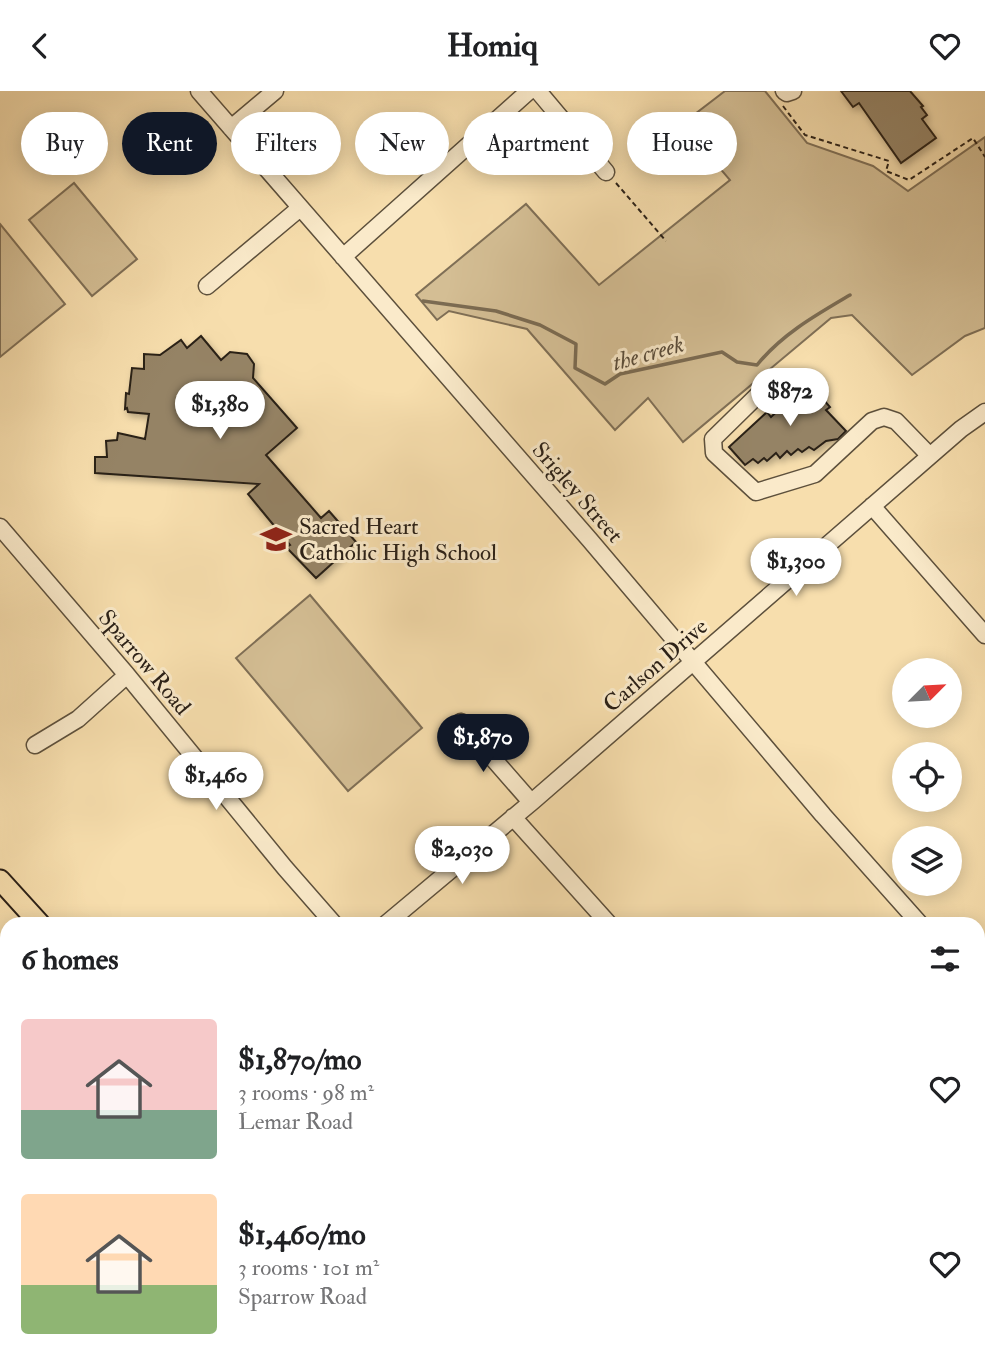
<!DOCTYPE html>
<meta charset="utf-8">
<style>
:root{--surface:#fff;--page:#f2f2f2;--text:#202124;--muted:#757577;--accent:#111827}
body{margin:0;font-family:"IM FELL Double Pica",serif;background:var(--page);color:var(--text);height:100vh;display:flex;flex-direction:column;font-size:26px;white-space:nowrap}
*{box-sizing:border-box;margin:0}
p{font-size:23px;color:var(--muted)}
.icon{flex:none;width:38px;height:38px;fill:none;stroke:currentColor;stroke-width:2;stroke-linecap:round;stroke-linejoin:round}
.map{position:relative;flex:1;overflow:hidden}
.panel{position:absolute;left:0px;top:826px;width:985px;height:448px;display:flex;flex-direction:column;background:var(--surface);border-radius:21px 21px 0 0;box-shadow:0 4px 18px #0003}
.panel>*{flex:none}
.top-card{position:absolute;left:21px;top:21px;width:943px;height:63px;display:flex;gap:14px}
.needle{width:46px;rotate:66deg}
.tools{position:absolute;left:892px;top:567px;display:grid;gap:14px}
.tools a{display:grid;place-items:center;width:70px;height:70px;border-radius:50%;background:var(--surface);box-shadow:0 4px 18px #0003;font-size:35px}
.price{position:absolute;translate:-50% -60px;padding:0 16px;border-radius:24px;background:#fff;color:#222;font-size:23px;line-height:46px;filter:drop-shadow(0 2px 4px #0008)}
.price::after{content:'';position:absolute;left:50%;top:42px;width:21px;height:16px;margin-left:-10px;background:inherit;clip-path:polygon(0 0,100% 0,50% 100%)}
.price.on{background:var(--accent);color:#fff}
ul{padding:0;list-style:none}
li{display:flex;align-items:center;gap:21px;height:175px;padding:0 21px}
li span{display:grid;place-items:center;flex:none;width:196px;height:140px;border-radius:7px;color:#555}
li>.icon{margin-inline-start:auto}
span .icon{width:84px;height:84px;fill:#fffc;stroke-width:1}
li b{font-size:30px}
h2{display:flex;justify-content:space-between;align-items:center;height:84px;padding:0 21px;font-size:30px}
.chip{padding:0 24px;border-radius:32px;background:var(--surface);box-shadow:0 4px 18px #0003;font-size:24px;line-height:63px}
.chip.on{background:var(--accent);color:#fff}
header{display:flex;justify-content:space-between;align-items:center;height:91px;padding:0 21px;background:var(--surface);font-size:32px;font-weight:800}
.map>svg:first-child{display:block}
.green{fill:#d4be94;stroke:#7f6f56;stroke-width:2}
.water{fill:#b19d7a;stroke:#7b6b52;stroke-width:2}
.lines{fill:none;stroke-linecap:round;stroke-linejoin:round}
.stream{stroke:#7b6b52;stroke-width:3.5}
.building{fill:#958365;stroke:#2a2017;stroke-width:2;filter:url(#shadow)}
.minor-casing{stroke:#5d503c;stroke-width:19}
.major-casing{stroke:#2a2017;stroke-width:23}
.path{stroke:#2a2017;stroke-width:2;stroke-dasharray:5 3.5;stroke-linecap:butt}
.minor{stroke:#faeaca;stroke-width:16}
.major{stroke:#f7dead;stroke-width:19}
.labels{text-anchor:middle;stroke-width:6;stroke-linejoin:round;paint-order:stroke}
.street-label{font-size:23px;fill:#2a2017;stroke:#faeaca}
.poi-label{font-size:23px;fill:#2a2017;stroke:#faeaca;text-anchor:start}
.water-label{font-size:24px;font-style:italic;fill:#594c3a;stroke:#faeaca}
</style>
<header><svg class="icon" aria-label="back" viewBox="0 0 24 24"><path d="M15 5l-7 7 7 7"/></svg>Homiq<svg class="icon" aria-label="heart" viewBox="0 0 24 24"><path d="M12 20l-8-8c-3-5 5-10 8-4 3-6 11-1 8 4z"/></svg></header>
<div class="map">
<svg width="985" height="1274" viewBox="0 0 985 1274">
<defs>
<filter id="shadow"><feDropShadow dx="2.5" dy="4" stdDeviation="3.5" flood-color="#0004"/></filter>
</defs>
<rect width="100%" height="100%" fill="#f7dead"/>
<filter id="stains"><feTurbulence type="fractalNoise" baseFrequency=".00286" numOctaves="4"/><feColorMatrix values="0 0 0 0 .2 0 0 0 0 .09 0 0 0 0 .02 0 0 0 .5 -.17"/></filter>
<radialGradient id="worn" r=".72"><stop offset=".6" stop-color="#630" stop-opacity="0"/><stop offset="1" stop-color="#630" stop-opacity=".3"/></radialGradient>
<path class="green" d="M725,0H765L807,52L873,75L908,100L985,46V237L965,245L912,284L852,224L831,227L683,351L648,307L615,339L527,238L449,220L437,229L416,204L526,113L599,194L730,89L682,33Z
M74,92L137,168L92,205L29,129Z
M0,133L65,213L0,266Z
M310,504L422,637L348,700L236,567Z
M0,880L6,931L0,942Z"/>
<path class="water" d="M63,1267H89L88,1274H60Z"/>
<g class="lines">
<path class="stream" d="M423,210L496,220L540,234L576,253L575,277L605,293L620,283L722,261L737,271L757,274C782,243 816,224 850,204
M0,933L7,967
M13,1274L18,1267"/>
</g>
<path class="building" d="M841,0H910L923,15L921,16L927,24L922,28L936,47L901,72L859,12L853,16Z
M201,245L221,269L230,261L247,263L254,273L253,287L297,337L266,364L321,427L329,420L356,451L316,487L286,456L290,454L248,403L259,393L95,382V366H107L106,350L117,349L118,342L145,348L149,323L128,321L127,317L125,318L126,302L129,303L132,277L144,278V263L160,264L181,249L187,257Z
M811,289L826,304L822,307L830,316L826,319L846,340L838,348L826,350L814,359L809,356L802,361L798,358L791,364L787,360L780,367L776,362L767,370L764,367L758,372L753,368L745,374L729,356L767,321L771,326Z"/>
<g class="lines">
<g class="minor-casing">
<path id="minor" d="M199,0L589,448L823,724L920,833
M538,0L606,81
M784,0L787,2L793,0
M231,37L275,0
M343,166L529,0
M207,195L300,117
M763,299L713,348L714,362L756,401L815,383L872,330L884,326L896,330L930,365
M872,415L985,544
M0,436L127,584L285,777L334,833
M461,631L531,711
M35,654L78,628L127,584
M513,726L609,833
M386,833L533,710L961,338L985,321
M978,898L985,906
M0,1109H7
M978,1254L985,1262
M726,1267L732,1274
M548,1274L556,1267"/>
</g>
<g class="major-casing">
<path id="major" d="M0,789L40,833
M423,1267L429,1274"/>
</g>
<path class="path" d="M783,15L805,44L889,70L886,80L909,89L973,47L985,66
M616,92L666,150"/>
<use href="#minor" class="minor"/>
<use href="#major" class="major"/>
</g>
<defs>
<g id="school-bare" transform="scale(2.415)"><path d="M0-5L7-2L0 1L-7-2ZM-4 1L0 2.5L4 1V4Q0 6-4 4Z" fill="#8f2418" stroke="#faeaca" stroke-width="2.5" paint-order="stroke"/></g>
</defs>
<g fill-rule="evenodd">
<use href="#school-bare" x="276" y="448"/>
</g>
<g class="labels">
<g class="street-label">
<text transform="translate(578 401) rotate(49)" y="8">Srigley Street</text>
<text transform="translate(145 571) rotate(50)" y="8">Sparrow Road</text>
<text transform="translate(655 574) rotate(-41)" y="8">Carlson Drive</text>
</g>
<g class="poi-label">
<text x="299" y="443">Sacred Heart<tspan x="299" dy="26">Catholic High School</tspan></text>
</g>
<g class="water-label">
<text transform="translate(648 262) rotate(-16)" y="8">the creek</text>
</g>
</g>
<rect width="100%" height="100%" filter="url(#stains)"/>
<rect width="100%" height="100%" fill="url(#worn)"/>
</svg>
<div class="tools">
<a><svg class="needle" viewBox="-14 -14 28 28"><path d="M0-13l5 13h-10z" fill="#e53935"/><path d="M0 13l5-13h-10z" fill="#757577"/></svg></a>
<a><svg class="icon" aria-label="locate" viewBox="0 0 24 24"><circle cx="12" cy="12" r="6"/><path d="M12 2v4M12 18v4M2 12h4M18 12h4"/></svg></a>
<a><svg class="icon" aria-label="layers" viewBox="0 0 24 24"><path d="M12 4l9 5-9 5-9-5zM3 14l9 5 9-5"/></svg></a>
</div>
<b class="price" style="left:790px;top:337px">$872</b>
<b class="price" style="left:220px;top:350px">$1,380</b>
<b class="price" style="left:796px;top:507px">$1,300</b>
<b class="price on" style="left:483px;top:683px">$1,870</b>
<b class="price" style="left:216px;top:721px">$1,460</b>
<b class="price" style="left:462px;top:795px">$2,030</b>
<div class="top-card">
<a class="chip">Buy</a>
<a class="chip on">Rent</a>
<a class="chip">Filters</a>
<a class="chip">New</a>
<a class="chip">Apartment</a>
<a class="chip">House</a>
</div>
<section class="panel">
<h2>6 homes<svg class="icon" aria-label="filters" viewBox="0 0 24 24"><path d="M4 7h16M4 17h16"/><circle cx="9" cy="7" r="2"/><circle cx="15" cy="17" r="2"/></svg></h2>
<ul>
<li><span style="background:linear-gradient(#f6c9c9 65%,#7fa58c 0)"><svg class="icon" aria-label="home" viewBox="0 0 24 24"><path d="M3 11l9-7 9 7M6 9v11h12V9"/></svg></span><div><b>$1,870/mo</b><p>3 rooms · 98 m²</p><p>Lemar Road</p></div><svg class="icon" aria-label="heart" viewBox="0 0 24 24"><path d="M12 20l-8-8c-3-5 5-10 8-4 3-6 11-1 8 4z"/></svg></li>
<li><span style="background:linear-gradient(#ffd9b3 65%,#8fb573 0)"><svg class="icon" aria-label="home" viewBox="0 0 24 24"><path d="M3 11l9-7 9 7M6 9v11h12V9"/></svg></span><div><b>$1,460/mo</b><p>3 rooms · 101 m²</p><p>Sparrow Road</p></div><svg class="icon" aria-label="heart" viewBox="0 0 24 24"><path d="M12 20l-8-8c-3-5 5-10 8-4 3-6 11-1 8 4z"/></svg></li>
</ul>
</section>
</div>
